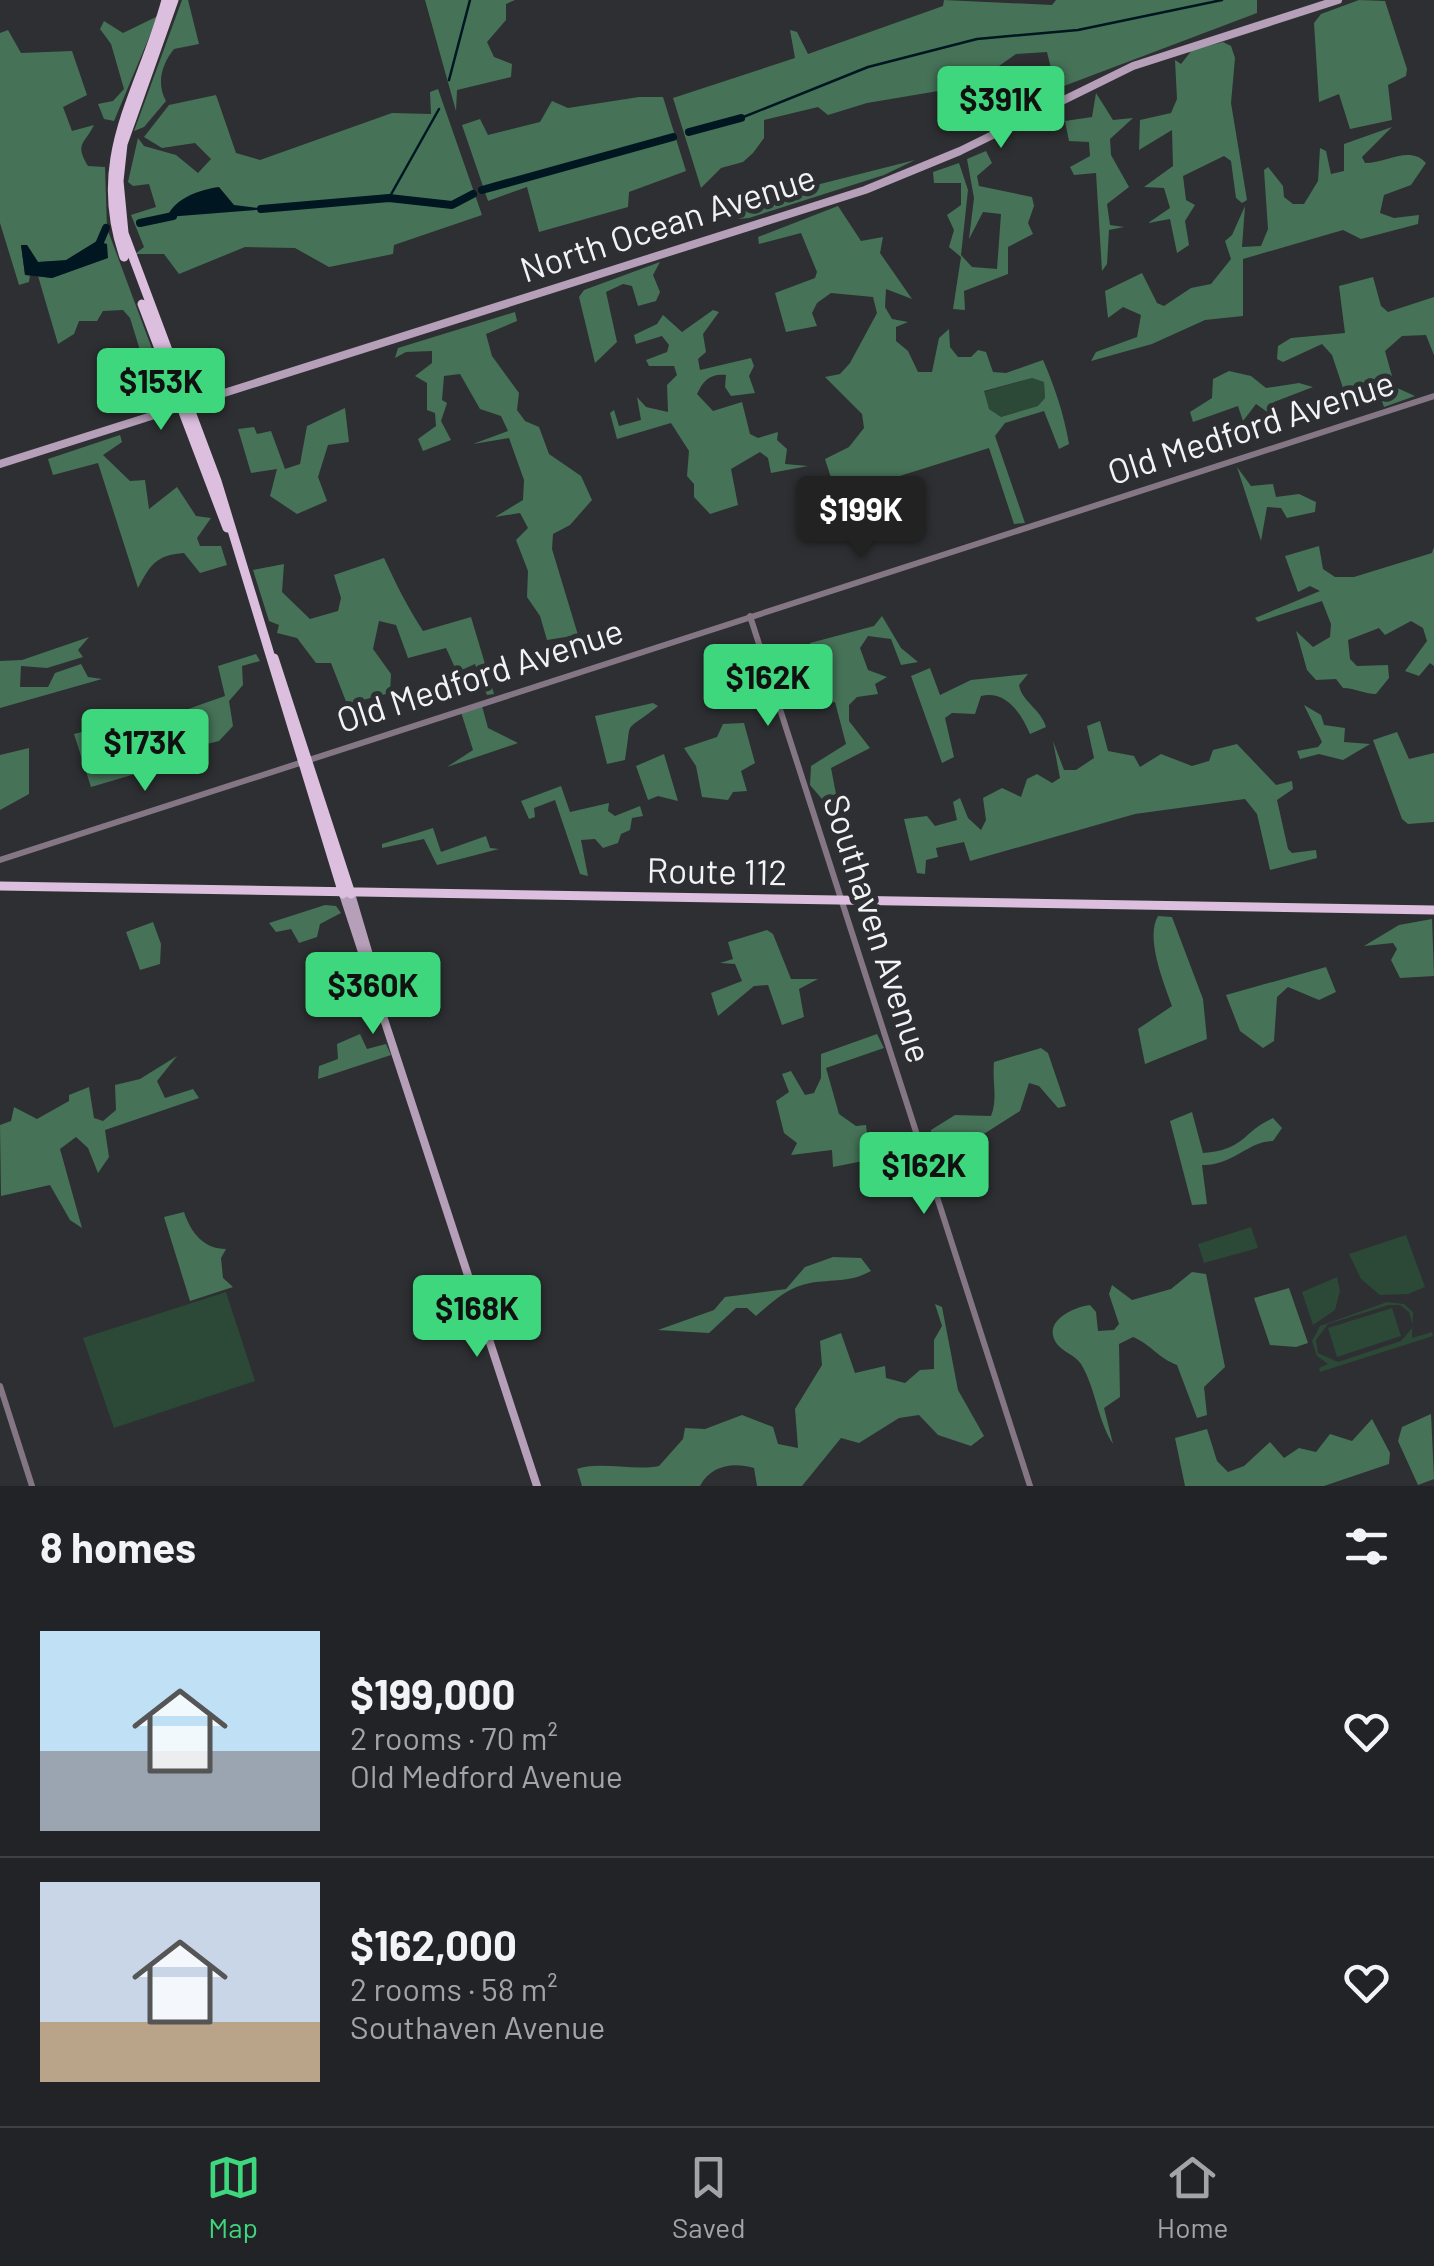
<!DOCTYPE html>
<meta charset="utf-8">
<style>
:root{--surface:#222326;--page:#2e2f32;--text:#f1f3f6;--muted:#a2a4a7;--line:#3f4043;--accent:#3ed77d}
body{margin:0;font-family:Barlow,sans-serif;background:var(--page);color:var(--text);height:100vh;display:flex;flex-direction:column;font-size:38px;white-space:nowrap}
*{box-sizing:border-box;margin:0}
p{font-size:32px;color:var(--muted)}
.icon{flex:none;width:55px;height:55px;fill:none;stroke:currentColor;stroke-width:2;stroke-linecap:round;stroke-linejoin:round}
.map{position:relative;height:1486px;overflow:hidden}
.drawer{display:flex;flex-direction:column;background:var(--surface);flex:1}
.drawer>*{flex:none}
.price{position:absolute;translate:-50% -85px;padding:0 22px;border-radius:10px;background:var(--accent);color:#111;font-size:32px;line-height:65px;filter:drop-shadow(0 2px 5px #0008)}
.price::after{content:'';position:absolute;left:50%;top:60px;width:30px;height:22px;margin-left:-15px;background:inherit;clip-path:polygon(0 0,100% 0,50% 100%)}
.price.active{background:#222;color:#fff}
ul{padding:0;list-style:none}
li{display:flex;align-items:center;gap:30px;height:250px;padding:0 40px}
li+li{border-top:2px solid var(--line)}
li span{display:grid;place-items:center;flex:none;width:280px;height:200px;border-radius:0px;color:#555}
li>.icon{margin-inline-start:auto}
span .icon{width:120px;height:120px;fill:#fffc;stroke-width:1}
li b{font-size:42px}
h2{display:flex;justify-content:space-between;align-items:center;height:120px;padding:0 40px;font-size:42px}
.tab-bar{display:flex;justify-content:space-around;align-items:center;height:140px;border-top:2px solid var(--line);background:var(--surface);font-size:28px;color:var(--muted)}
.tab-bar a{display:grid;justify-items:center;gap:5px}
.tab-bar .active{color:var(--accent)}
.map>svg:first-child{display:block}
.green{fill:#2c4837;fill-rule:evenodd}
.forest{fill:#467258;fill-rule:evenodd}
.water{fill:#001721}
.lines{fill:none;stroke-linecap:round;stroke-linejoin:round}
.stream{stroke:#001721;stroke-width:2.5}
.river{stroke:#001721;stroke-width:8}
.tertiary{stroke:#857686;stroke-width:6}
.secondary{stroke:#b69fb8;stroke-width:8}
.primary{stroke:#dcbede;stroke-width:9}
.labels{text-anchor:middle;stroke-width:10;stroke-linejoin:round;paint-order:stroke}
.street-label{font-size:35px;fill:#f2f3f5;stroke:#2e2f32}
</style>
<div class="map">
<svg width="1434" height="1486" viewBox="0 0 1434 1486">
<rect width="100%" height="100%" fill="#2e2f32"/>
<path class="green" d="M1032,378L1044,381L1045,398L1039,406L1001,417L989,409L983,392Z
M1251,1227L1258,1248L1204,1263L1198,1244Z
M1406,1235L1425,1287L1408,1294L1380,1295L1361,1279L1349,1254Z
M1337,1277L1340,1291L1335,1310L1313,1325L1302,1292Z
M226,1292L255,1381L114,1428L83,1338Z
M1387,1302L1404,1304L1413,1312L1412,1338L1432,1332L1433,1336L1320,1372L1319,1368L1328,1364L1317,1356L1312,1341L1320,1326ZM1389,1305H1400L1409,1312L1413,1327L1401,1341L1338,1362L1318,1353L1316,1340L1328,1324Z
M1392,1308L1401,1336L1337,1357L1328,1328Z"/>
<path class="forest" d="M182,0H188L199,44L174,49C162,64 156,83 166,101L144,127L134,131Z
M425,0H515L506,4V20L487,42L494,57L512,64L511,77L457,90L456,111Z
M944,0L1052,5L1056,0H1257V13L1056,89L1047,52L1016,54L999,66L997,85L984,96L968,86L867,103L828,115L818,107L764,120V138L753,153L743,162L721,168L701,188L673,98L795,58L790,30L797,32L808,54L943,6Z
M1359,0L1385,1L1407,69L1406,76L1388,85L1392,120L1350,129L1339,94L1319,102L1314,23L1321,14Z
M158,16L114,121L104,119L98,104L113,101L124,89L111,44L100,29L104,21L123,33Z
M8,30L21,53L72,51L87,95L63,107L72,131L94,125C85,144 74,143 88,166L105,167L107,228L164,381L158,404L137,411V400L154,401C157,390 152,374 150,363H144L130,318L123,310L103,311L97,321H79L74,334L58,344L38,276L52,278L107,258L97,241L66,261L38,262L27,245H21L25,274L30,275L29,282L19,285L0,223V33Z
M1223,42L1231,46L1235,58L1231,103L1247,200L1242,203L1236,198L1231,161L1224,156L1183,176L1186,200L1195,205L1185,221L1189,245L1177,253L1170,219L1148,223L1170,208L1164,188L1144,187L1173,166L1172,130L1139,150L1140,120L1171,113L1177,99L1175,60L1181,64L1192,50Z
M438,89L482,215L394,245L393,254L329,267L295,248L245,247L179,274L164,254H135L144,247L131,215L156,207L149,184L133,186L128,182L138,138L144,146L176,155L198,173L211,159L195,143L162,148L144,137L169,105L216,95L236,153L260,160L392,113L431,114L430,92Z
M1096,93L1113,120L1133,118L1110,139L1111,155L1129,187L1107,204L1110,225L1124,227L1109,230L1107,264L1102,271L1096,173L1074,175L1070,167L1090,156L1089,142L1069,141L1065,121L1092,117Z
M639,97H663L686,171L629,192L628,207L539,232L527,187L488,201L462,125L480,119L488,135L540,122L552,101L568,108Z
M1392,127L1362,157L1365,163C1387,163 1410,145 1426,163L1411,185L1384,195L1380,213L1394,218L1419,215L1418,224L1361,239L1343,230L1243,259V316L1205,320L1152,344L1091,361L1096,352L1137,337L1141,315L1123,307L1108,318L1105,291L1142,273L1157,303L1164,306L1191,288L1211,284L1231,259L1225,241L1232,235L1245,206L1242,247L1261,246L1268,229L1264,170L1268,167L1283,186L1284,197L1293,204H1304L1318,181L1320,148L1326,151L1331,174L1344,171V144Z
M986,151L992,163L977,176L979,186L1032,197L1034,206L1028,223L1033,234L1008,247V274L964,291L965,310L953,309L961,257L949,247L954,230L947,215L961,205V183H934L933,172L959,163L968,190L961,255L972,267L997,269L1001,214L983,212L969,239L974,198L967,159Z
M915,160L884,175L749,218L739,219L734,211L737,205Z
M838,206L861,241L883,237L880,253L912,299L886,289L885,307L892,319L908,322L896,327V341L908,351L918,372H932L939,338L949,329L950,347L958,357H971L978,350L986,352L993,372L1006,373L1043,360C1054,385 1064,414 1069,444L1059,449L1044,411L1005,423L995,436L1025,523L1014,524L989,448L887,480C872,497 885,511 893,528L853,543L849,531L874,523L867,503L841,509L825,459L849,447L864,428L862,414L825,377L840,374L850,363L877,313L873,297L831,293L817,303L812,313L817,326L786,332L775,293L815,278L817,272L801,233L759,244L758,237ZM1032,378L1044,382L1045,398L1038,406L1001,417L989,409L984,391Z
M660,262L653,275L660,292L656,301L638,306L632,286L623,284L606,292L617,342L595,363L579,297L584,290Z
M1373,277L1381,306L1388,312L1434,297V355L1426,335L1402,336L1385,351L1395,387L1415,396L1384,407L1374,379L1344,391L1332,355L1322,344L1283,362L1277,359L1278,346L1291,338L1345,333L1339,286Z
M713,310L719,312L703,334L706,352L698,359L700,370L751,358L754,366L749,376L755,393L731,396L725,387L726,375C710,373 703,381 697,394L713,411L742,402L750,434L758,438L778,432L777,440L787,449L785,464L808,466L771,473L768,458L760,452L731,469L738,505L710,514L694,497V484L687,476L689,451L671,423L617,439L610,413L614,410L619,426L641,420L637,397L646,407L668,412L667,385L677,375L674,366H649L646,360L667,352L669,345L662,336L636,344L634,335L657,324L663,315L682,332Z
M515,312L517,321L486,334L492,356L519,393L517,410L525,421L539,427L549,454L581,476L592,500L570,525L553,534L552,549L578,635L547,640L540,616L527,597L528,571L516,540L528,528L520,513L495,517L523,500L524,480L509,438L473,444L508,431L501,416L480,409L460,374L444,376L442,400L447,403L441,421L451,440L423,451L418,439L436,426L435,413L427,410V383L415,376L432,363V351L406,352L395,358L398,348Z
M1229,371L1251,376L1266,388L1299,383L1313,387L1274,402L1273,416L1256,404L1243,421L1238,406L1193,422L1190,412L1212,398L1213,379Z
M345,408L349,442L328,445L318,477L327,501L297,514L270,496L277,469L251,473L238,429L254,427L257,434L271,431L285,469L300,464L307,426Z
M120,435L122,442L103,455L130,481L145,480L149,509L177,487L196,516L211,518L197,538L200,546H221L227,565L200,573L184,553C155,555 150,566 138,588L98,463L53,475L48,459Z
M1237,467L1251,486L1273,484L1276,497L1299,494L1316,502L1315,512L1287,518L1281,508L1267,507L1261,541Z
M1319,546L1323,569L1335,577H1354L1432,553L1434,547V666L1430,663L1419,676L1405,671L1427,641L1423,628L1411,621L1385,635L1379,628L1348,640L1350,659L1357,666L1388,665L1389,678L1376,694C1363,694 1356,688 1343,688L1336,679L1316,680L1307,670L1296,631L1313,647L1330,637L1331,624L1322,601L1258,622L1255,618L1320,591L1310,586L1298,592L1285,556Z
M384,558C396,584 407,606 423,631L471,617L494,694L487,695L475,664L457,672L446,648L408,658L396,625L379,621L373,649L391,674L390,693L347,704L331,663H316L297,638L277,633L279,625L269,621L253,570L284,564L282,592L310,619L338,611L341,598L334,575Z
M882,616L901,648L918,662L901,665L891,639L868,636L860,648L868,670L887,677L875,684L878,694L857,697L849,705V721L870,748L831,768L836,794L822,799L810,785L811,766L846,744L835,702L804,707L798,685L817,676L810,643L874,626Z
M89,637L78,650L83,657L47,668L21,666L20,687H48L55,673L81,664L88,677L102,679L0,708V661L22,660Z
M256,654L260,661L242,666L243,685L229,701L233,726L219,741L179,751L159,767L91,787L74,734L101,727L103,754L113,760L163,739V729L138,715L188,709L225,696L218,666Z
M930,668L940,695L971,680L1028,674L1019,685C1022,702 1041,709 1046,727L1030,734C1021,713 1006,690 981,696L975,714L952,713L945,718L954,757L942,763L911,676Z
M653,703L658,706C621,736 633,715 625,760L607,764L595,716Z
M1304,705L1321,715L1324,725L1345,728L1344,742L1370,744L1343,760L1319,754L1300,759L1297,751L1318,747L1322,742Z
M482,706L488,728L518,743L447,767L473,750L461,712Z
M1100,721L1108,751L1134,756L1140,767L1161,754L1192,766L1209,761L1213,750L1237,744L1276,785L1292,781L1293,789L1277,800L1288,849L1292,853L1316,850L1317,858L1270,870L1257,814L1245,799L1135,814L970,861L964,842L936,848L938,857L926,860L925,874L917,873L904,819L927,816L935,826L957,820L953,802L960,798L968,818L981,830L986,820L983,798L1002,788L1021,797L1027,779L1037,774L1052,783L1060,778L1053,741L1064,770H1076L1094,758L1087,726Z
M744,723L755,763L741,771L747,791L733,792L728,800L702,797L696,766L684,748L717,737L723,724Z
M1397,732L1409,759L1434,753V822L1408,824L1402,819L1373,740Z
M29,748V794L0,810V755Z
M664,754L678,801L658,796L648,800L636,766Z
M561,786L570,812L609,803L608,811L615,816L640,806L643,816L632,818L630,830L621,834L618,843L603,848L595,839L581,840L588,876L580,874L555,800L534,808L535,817L529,819L521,801Z
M433,828L441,852L486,836L490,848L499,849L437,865L424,839L382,848V844Z
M325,905L336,906L341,913L320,924L317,937L299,943L291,929L276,932L269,923Z
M1158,916L1172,917L1203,999L1207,1039L1145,1064L1138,1029L1172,1006C1164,983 1145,938 1158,916Z
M1432,919L1434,976L1400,978L1391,960L1397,949L1393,943L1364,946L1399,925Z
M153,922L161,944L160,964L140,970L126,932Z
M767,930L773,934L791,979H818L799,989L804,1017L782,1025L768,985L754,986L718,1016L711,993L742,981L735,964L720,963L733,959L728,942Z
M1326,967L1336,992L1319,1000L1288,987L1277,997L1274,1041L1263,1048L1240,1031L1226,995Z
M360,1034L367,1049L386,1044L391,1055L318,1079L319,1066L338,1059L337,1044Z
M877,1034L884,1048L826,1068L839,1114L856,1126L866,1125L869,1151L863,1161L833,1167L832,1150L791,1155L797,1143L784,1133L776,1101L789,1092L782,1074L791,1071L805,1095L814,1093L821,1078V1054Z
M1041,1048L1048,1053L1066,1106L1058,1108L1039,1086L1029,1083L1020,1111L968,1144L928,1157L931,1130L955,1115L991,1116C998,1099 992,1082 994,1062Z
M177,1056L157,1081L165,1098L193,1089L199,1098L105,1130L109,1157L98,1173L88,1148L76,1137L60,1149L82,1228L70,1220L50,1185L1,1196L0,1125L11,1121L14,1107L37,1119L69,1101V1095L89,1087L94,1118L103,1121L116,1110L115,1085L140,1079Z
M1192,1112L1203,1153C1245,1150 1242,1132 1273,1118L1282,1128L1273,1141C1248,1141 1233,1166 1202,1165L1207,1204L1192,1205L1170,1121Z
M184,1212C191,1233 204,1249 226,1249L221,1258L223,1278L233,1287L190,1301L164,1217Z
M833,1257L861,1258L871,1271C849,1283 833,1279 810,1283C788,1287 772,1302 756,1316L747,1308H736L709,1333L658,1330L714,1310L725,1297L786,1289L805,1267Z
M1192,1272L1206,1274L1225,1367L1204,1387L1207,1415L1197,1418L1177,1365C1158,1358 1152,1345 1133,1337L1119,1344L1120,1397L1104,1408L1113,1444C1097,1419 1096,1389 1081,1364C1075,1355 1063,1352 1057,1344C1041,1322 1073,1307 1090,1305L1096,1312L1098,1331L1114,1330L1119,1324L1109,1294L1112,1285L1132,1300L1171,1289Z
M1289,1288L1308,1343L1296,1347L1270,1345L1254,1298Z
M935,1304L942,1307L958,1390L984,1436L971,1446L938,1435L919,1415L899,1418L859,1443L841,1438L802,1486H757L754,1468C733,1462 711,1465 700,1486H582L577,1469C597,1461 635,1471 659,1466L683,1439L685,1428L705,1429L742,1415L773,1427L778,1444L798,1448L795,1409L822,1365L820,1341L841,1333L855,1373L885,1366L886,1378L905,1383L920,1370L934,1369V1340L942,1326Z
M1431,1414L1434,1479L1418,1485L1398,1441L1402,1427Z
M1372,1419L1390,1453L1389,1464L1324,1486H1185L1175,1438L1207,1429L1217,1461L1228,1472L1244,1466L1270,1442L1284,1458L1299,1448L1316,1452L1330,1434L1352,1441Z"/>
<path class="water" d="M219,187L234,205L267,209L167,217C175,198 199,190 219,187Z
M97,241L107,244L108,258L52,278L25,275L21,245H27L38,262L66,260Z"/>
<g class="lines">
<path class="stream" d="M449,80L470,0
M741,118L868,67L977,39L1078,30L1222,0
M389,198L439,109"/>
<path class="river" d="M689,132L741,118
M482,190L673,137
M261,209L389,198L452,205L473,194
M140,223L173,216
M97,249L106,228"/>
<path class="tertiary" d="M750,616L1030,1486
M0,860L1434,396
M0,1386L32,1486"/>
<path class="secondary" d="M0,464L865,190L960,151L1133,66L1338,0
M343,894L537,1486
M351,894L377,982"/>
<path class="primary" d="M174,0L123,144L119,181L124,233L217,481L343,894
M124,257C89,156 141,93 166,0
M142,304L227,528
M274,658L351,894
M0,886L1434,910"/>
</g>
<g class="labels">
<g class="street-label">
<text transform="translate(668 224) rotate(-18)" y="12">North Ocean Avenue</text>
<text transform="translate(1251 428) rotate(-18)" y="12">Old Medford Avenue</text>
<text transform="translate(480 676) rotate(-18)" y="12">Old Medford Avenue</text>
<text transform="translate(717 872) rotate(1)" y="12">Route 112</text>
<text transform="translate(877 929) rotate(72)" y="12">Southaven Avenue</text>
</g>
</g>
</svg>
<b class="price" style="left:1001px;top:151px">$391K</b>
<b class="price" style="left:161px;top:433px">$153K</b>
<b class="price active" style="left:861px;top:561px">$199K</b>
<b class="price" style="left:768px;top:729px">$162K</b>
<b class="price" style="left:145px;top:794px">$173K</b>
<b class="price" style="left:373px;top:1037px">$360K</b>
<b class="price" style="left:924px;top:1217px">$162K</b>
<b class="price" style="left:477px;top:1360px">$168K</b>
</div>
<section class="drawer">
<h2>8 homes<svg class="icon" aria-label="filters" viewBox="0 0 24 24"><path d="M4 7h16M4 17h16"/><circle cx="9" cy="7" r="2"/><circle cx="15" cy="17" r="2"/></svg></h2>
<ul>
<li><span style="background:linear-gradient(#bfe0f5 60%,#9aa5b1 0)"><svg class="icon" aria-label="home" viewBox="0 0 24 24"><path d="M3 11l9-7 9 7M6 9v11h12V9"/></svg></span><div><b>$199,000</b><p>2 rooms · 70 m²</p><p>Old Medford Avenue</p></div><svg class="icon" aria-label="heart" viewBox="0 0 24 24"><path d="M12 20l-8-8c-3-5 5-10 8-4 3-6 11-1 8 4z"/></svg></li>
<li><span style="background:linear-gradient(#c9d6e8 70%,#b9a48a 0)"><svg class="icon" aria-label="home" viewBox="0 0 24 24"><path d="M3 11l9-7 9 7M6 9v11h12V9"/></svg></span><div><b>$162,000</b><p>2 rooms · 58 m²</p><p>Southaven Avenue</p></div><svg class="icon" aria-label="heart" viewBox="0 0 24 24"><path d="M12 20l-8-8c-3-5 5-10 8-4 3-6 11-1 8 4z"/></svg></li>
</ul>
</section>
<nav class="tab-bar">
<a class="active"><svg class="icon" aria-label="map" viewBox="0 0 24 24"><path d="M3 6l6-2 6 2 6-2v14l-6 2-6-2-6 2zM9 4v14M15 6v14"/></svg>Map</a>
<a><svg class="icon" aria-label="saved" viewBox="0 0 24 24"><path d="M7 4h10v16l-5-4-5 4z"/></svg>Saved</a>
<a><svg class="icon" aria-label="home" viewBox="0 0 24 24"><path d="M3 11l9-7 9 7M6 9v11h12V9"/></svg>Home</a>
</nav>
